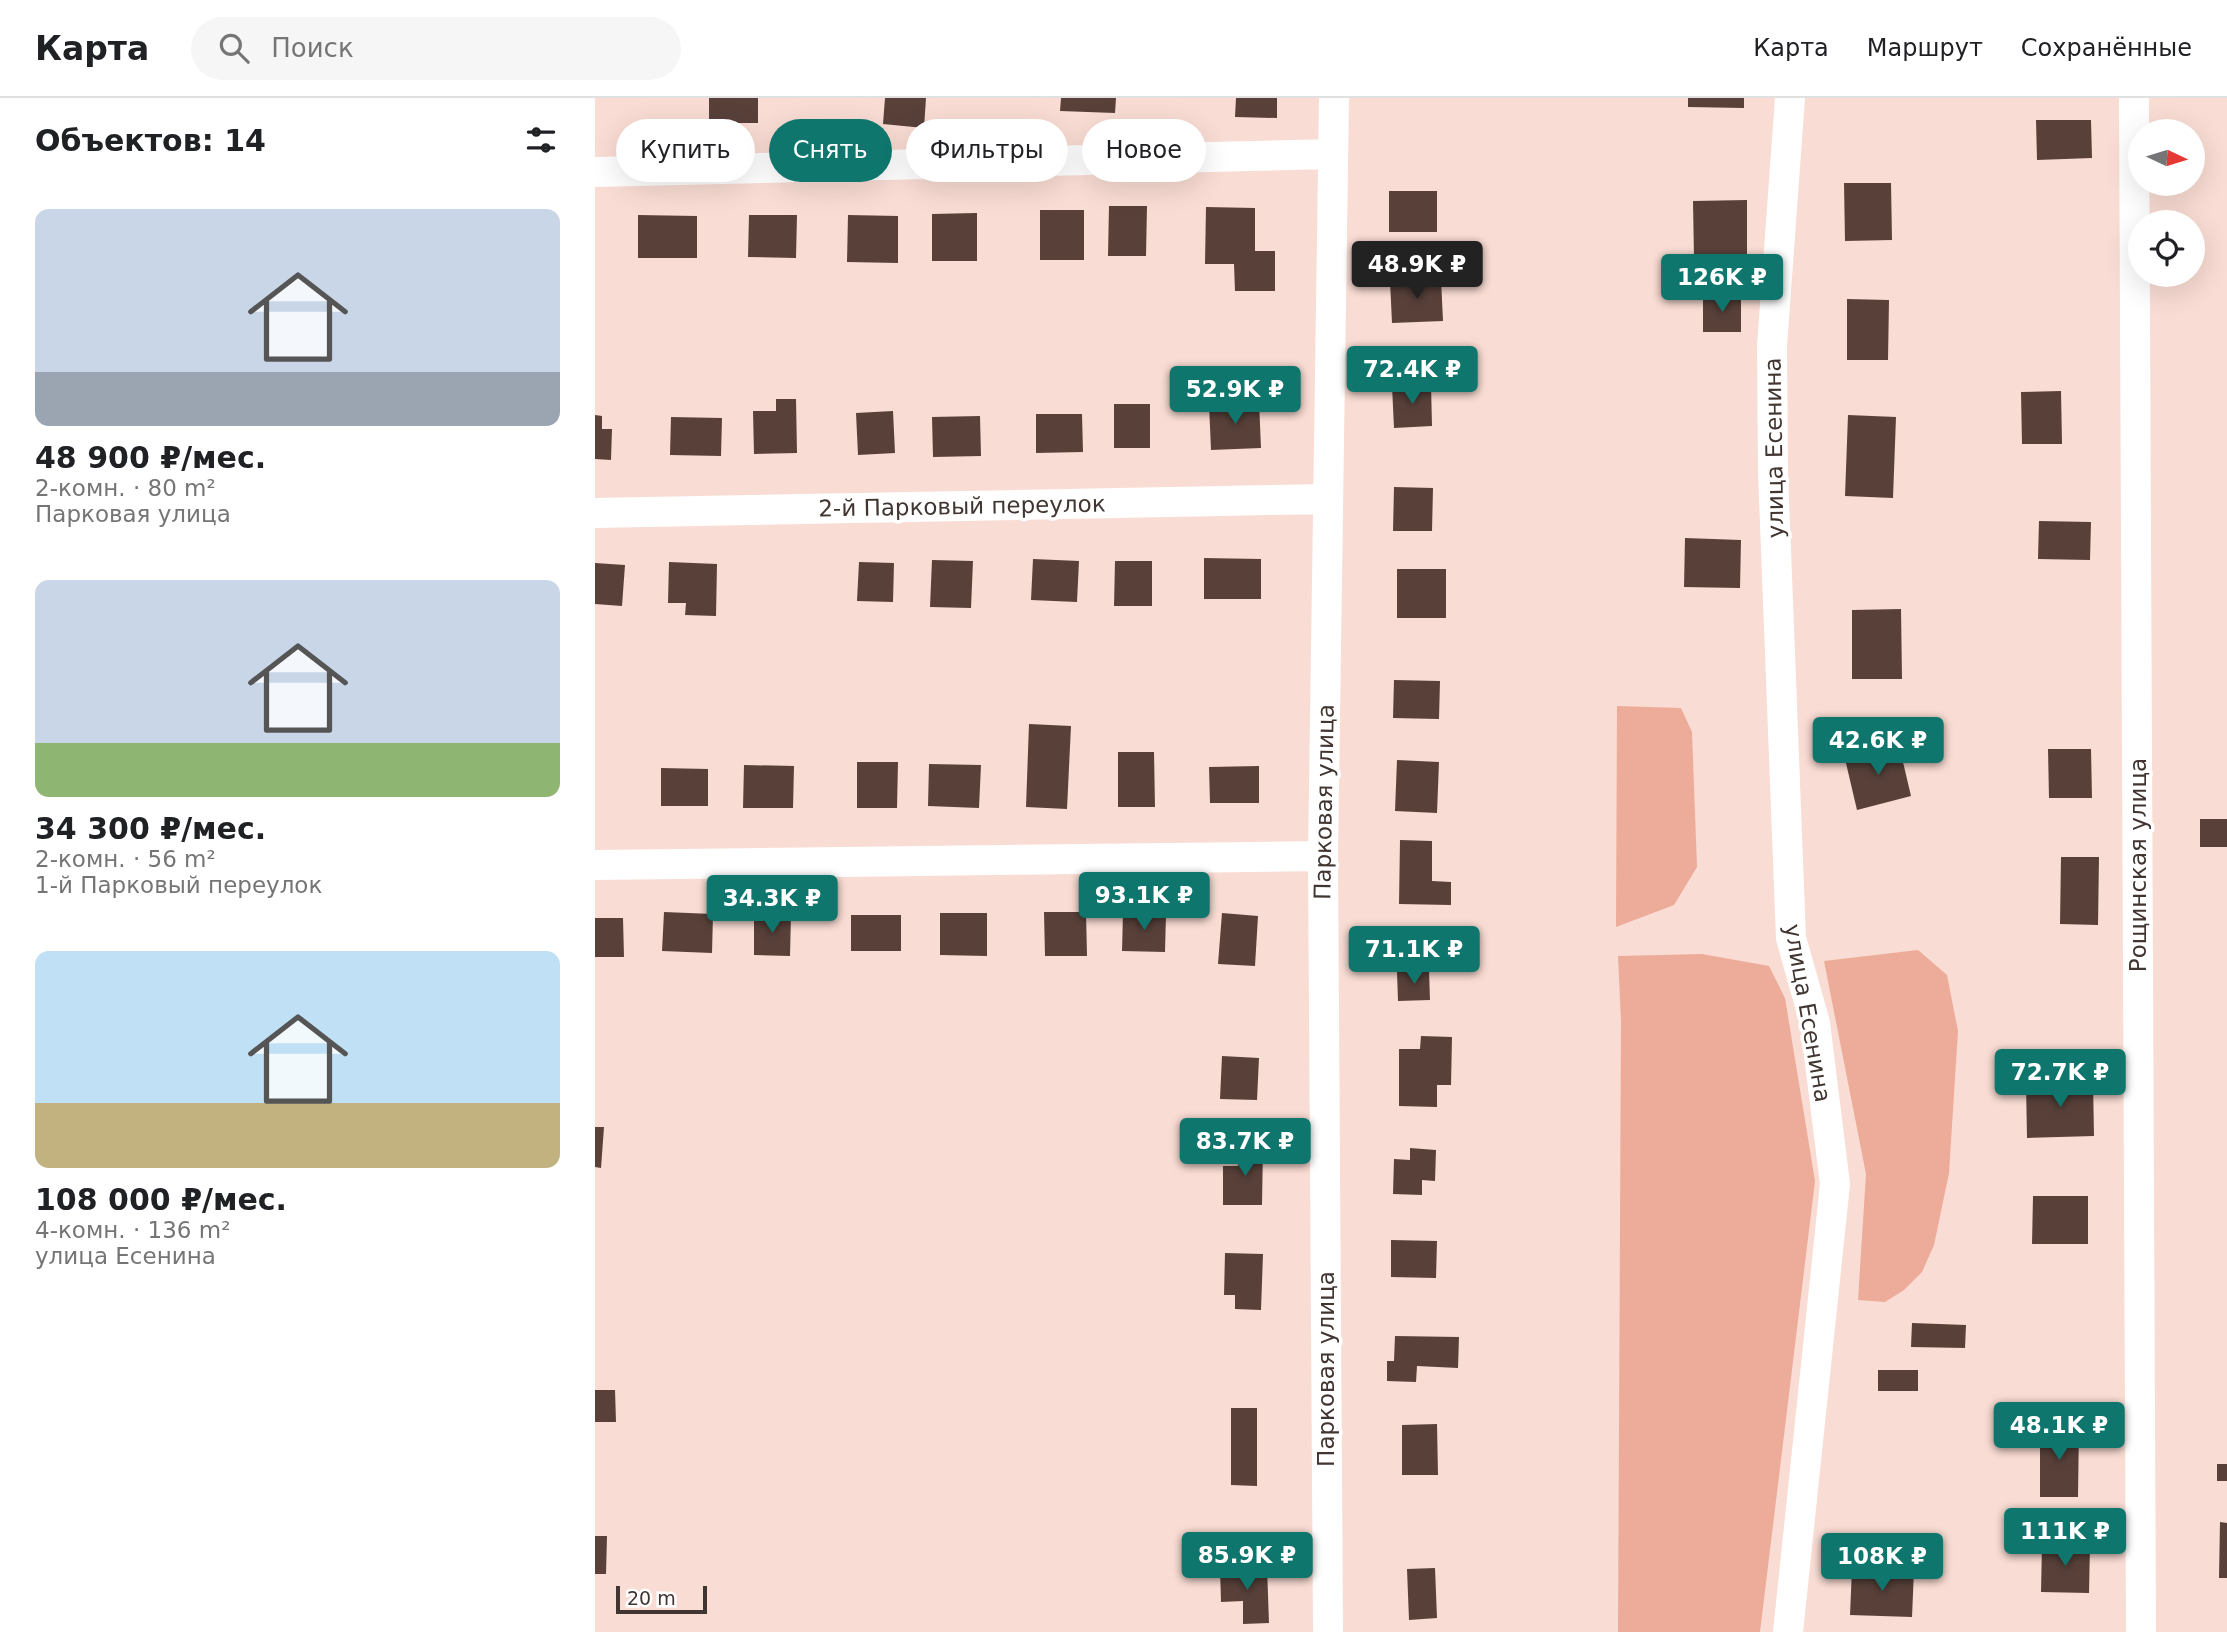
<!DOCTYPE html>
<html lang="ru">
<meta charset="utf-8">
<style>
:root{--surface:#fff;--page:#f6f6f6;--text:#202124;--muted:#757577;--line:#e0e0e0;--accent:#0f766e}
body{margin:0;font-family:"DejaVu Sans",sans-serif;background:var(--page);color:var(--text);height:100vh;display:flex;flex-direction:column;font-size:26px;white-space:nowrap}
*{box-sizing:border-box;margin:0}
p{font-size:23px;color:var(--muted)}
.icon{flex:none;width:38px;height:38px;fill:none;stroke:currentColor;stroke-width:2;stroke-linecap:round;stroke-linejoin:round}
.map{position:relative;flex:1;overflow:hidden}
.details{display:flex;flex-direction:column;background:var(--surface);width:595px}
.details>*{flex:none}
.top-card{position:absolute;left:21px;top:21px;width:665px;height:63px;display:flex;gap:14px}
.needle{width:46px;rotate:94deg}
.tools{position:absolute;left:1533px;top:21px;display:grid;gap:14px}
.tools a{display:grid;place-items:center;width:77px;height:77px;border-radius:50%;background:var(--surface);box-shadow:0 7px 28px #0002;font-size:35px}
.scale{position:absolute;left:21px;bottom:18px;width:91px;box-sizing:border-box;padding-left:7px;border:4px solid #403531;border-top:0;font-size:19px;line-height:24px;white-space:nowrap;color:#403531;-webkit-text-stroke:5px #fff;paint-order:stroke}
.price{position:absolute;translate:-50% -60px;padding:0 16px;border-radius:7px;background:var(--accent);color:#fff;font-size:23px;line-height:46px;filter:drop-shadow(0 2px 4px #0008)}
.price::after{content:'';position:absolute;left:50%;top:42px;width:21px;height:16px;margin-left:-10px;background:inherit;clip-path:polygon(0 0,100% 0,50% 100%)}
.price.current{background:#222;color:#fff}
ul{padding:0;list-style:none}
li{display:grid;align-content:center;gap:14px;height:371px;padding:0 35px}
li span{display:grid;place-items:center;height:217px;border-radius:14px;color:#555}
li>.icon{margin-inline-start:auto}
span .icon{width:126px;height:126px;fill:#fffc;stroke-width:1}
li b{font-size:30px}
h2{display:flex;justify-content:space-between;align-items:center;height:84px;padding:0 35px;font-size:30px}
.tag{padding:0 24px;border-radius:32px;background:var(--surface);box-shadow:0 7px 28px #0002;font-size:24px;line-height:63px}
.tag.current{background:var(--accent);color:#fff}
header{display:flex;align-items:center;gap:42px;box-sizing:border-box;height:98px;padding:0 35px;background:var(--surface);border-bottom:2px solid var(--line)}
header strong{font-size:33px}
nav{display:flex;gap:38px;margin-inline-start:auto;font-size:24px}
.search{width:490px;height:63px;background:var(--page);display:flex;align-items:center;gap:18px;box-sizing:border-box;padding:0 24px;border-radius:38px;color:var(--muted);font-size:26px}
main{display:flex;flex:1;min-height:0}
.map>svg:first-child{display:block}
.green{fill:#edac99}
.building{fill:#59413a}
.lines{fill:none;stroke-linecap:round;stroke-linejoin:round}
.minor{stroke:#fff;stroke-width:30}
.labels{text-anchor:middle;stroke-width:7;stroke-linejoin:round;paint-order:stroke}
.street-label{font-size:23px;fill:#403531;stroke:#fff}
</style>
<header>
<strong>Карта</strong>
<div class="search"><svg class="icon" aria-label="search" viewBox="0 0 24 24"><circle cx="10" cy="10" r="6"/><path d="M15 15l6 6"/></svg>Поиск</div>
<nav><a>Карта</a><a>Маршрут</a><a>Сохранённые</a></nav>
</header>
<main>
<section class="details">
<h2>Объектов: 14<svg class="icon" aria-label="filters" viewBox="0 0 24 24"><path d="M4 7h16M4 17h16"/><circle cx="9" cy="7" r="2"/><circle cx="15" cy="17" r="2"/></svg></h2>
<ul>
<li><span style="background:linear-gradient(#c9d6e8 75%,#9aa5b1 0)"><svg class="icon" aria-label="home" viewBox="0 0 24 24"><path d="M3 11l9-7 9 7M6 9v11h12V9"/></svg></span><div><b>48 900 ₽/мес.</b><p>2-комн. · 80 m²</p><p>Парковая улица</p></div></li>
<li><span style="background:linear-gradient(#c9d6e8 75%,#8fb573 0)"><svg class="icon" aria-label="home" viewBox="0 0 24 24"><path d="M3 11l9-7 9 7M6 9v11h12V9"/></svg></span><div><b>34 300 ₽/мес.</b><p>2-комн. · 56 m²</p><p>1-й Парковый переулок</p></div></li>
<li><span style="background:linear-gradient(#bfe0f5 70%,#c2b280 0)"><svg class="icon" aria-label="home" viewBox="0 0 24 24"><path d="M3 11l9-7 9 7M6 9v11h12V9"/></svg></span><div><b>108 000 ₽/мес.</b><p>4-комн. · 136 m²</p><p>улица Есенина</p></div></li>
</ul>
</section>
<div class="map">
<svg width="1632" height="1534" viewBox="0 0 1632 1534">
<rect width="100%" height="100%" fill="#f9dcd3"/>
<path class="green" d="M1022,608L1086,610L1097,634L1102,769L1079,807L1021,829Z
M1323,852L1352,877L1363,933L1354,1075L1339,1147L1327,1174L1309,1192L1290,1204L1263,1202L1271,1076L1229,863Z
M1107,856L1174,868L1190,900L1220,1083L1165,1534H1023L1026,923L1023,858Z"/>
<path class="building" d="M114,0H163V25H114Z
M290,0H331L329,30L288,26Z
M466,0H521L520,15L465,13Z
M641,0H682V20L640,19Z
M1093,0H1149V10L1093,9Z
M1441,22H1496L1497,60L1442,62Z
M1249,85H1296L1297,142L1250,143Z
M794,93H842V134H794Z
M1152,102V159L1099,160L1098,103Z
M514,108H552L551,158H513Z
M611,109L660,110V153H680V193H640L639,166H610Z
M445,112H489V162H445Z
M382,115V163H337V116Z
M43,117L102,118V160H43Z
M154,117H202L201,160L153,159Z
M253,117L303,118V165L252,164Z
M846,181L848,223L797,225L795,183Z
M1108,199H1146V234H1108Z
M1252,201L1294,202L1293,262H1252Z
M836,286L837,328L799,330L797,288Z
M1466,293L1467,346H1427L1426,294Z
M181,301H201L202,355L159,356L158,313H181Z
M664,303L666,350L616,352L614,306Z
M519,306H555V350H519Z
M298,313L300,355L263,357L261,315Z
M441,316H487L488,354L441,355Z
M0,317L7,318V331H17L16,362L0,361Z
M1253,317L1301,319L1298,400L1250,398Z
M385,318L386,358L338,359L337,319Z
M76,319L127,320L126,358L75,357Z
M799,389L838,390L837,433H798Z
M1444,423L1496,424L1495,462L1443,461Z
M1090,440L1146,442L1145,490L1089,489Z
M609,460L666,461V501H609Z
M438,461L484,463L482,504L436,502Z
M337,462L378,463L376,510L335,509Z
M520,463H557V508H519Z
M74,464L122,466L121,518L90,517L91,505H73Z
M264,464L299,465L298,504L262,503Z
M0,465L30,467L27,508L0,506Z
M802,471H851V520H802Z
M1306,511L1307,581H1257V512Z
M799,582L845,583L844,621L798,620Z
M434,626L476,628L472,711L431,709Z
M1304,647L1316,698L1262,712L1250,661Z
M1453,651H1496L1497,700H1454Z
M523,654H559L560,709H523Z
M802,662L844,664L842,715L800,713Z
M262,664H303L302,710H262Z
M334,666L386,667L384,710L333,708Z
M149,667L199,668L198,710H148Z
M664,668V705H615L614,669Z
M66,670L113,671V708H66Z
M1605,721H1632V749H1605Z
M805,742L837,743V783L856,784V807L804,806Z
M1466,759H1504L1503,827L1465,826Z
M69,814L118,816L117,855L67,853Z
M449,814H491L492,858H450Z
M345,815H392V858L345,857Z
M528,815L571,816L570,854L527,853Z
M627,815L663,818L660,868L623,866Z
M159,816H196L195,858L159,857Z
M256,817H306V853H256Z
M0,820H28L29,859H0Z
M834,872L835,902L803,903L802,874Z
M826,938L857,939L856,987H842V1009L804,1008V951H825Z
M627,958L664,960L662,1002L625,1001Z
M1498,983L1499,1038L1432,1040L1431,985Z
M0,1029H9L6,1070L0,1069Z
M643,1048H668L667,1107H628V1068H643Z
M815,1050L841,1052L840,1083L827,1082V1097L798,1096L799,1061L815,1062Z
M1438,1098H1493V1146H1437Z
M796,1142L842,1143L841,1180L796,1179Z
M630,1155L668,1156L666,1212L640,1211V1197H629Z
M1317,1225L1371,1227L1370,1250L1316,1249Z
M800,1238L864,1239L863,1270L822,1268L821,1284L792,1283V1263H799Z
M1283,1272H1323V1293H1283Z
M0,1292H20L21,1324H0Z
M636,1310H662V1388L636,1387Z
M842,1326L843,1377H807V1327Z
M1445,1329H1484L1483,1399H1445Z
M1622,1366H1632V1383H1622Z
M1625,1424L1632,1425V1480H1624Z
M0,1438H12L11,1476H0Z
M1447,1446L1495,1447L1494,1495L1446,1494Z
M672,1469L674,1525L648,1526V1503L626,1504L625,1470Z
M840,1470L842,1520L814,1522L812,1471Z
M1257,1470L1319,1472L1317,1519L1255,1517Z"/>
<g class="lines">
<path class="minor" d="M1539,0L1546,1534
M0,74L738,56
M0,415L733,401
M0,767L728,758
M733,1534L728,758L739,0
M1193,1534L1240,1086L1220,925L1196,840L1178,374L1177,248L1195,0"/>
</g>
<g class="labels">
<g class="street-label">
<text transform="translate(1179 350) rotate(-91)" y="8">улица Есенина</text>
<text transform="translate(367 408) rotate(-1)" y="8">2-й Парковый переулок</text>
<text transform="translate(729 704) rotate(-89)" y="8">Парковая улица</text>
<text transform="translate(1543 767) rotate(-90)" y="8">Рощинская улица</text>
<text transform="translate(1213 915) rotate(80)" y="8">улица Есенина</text>
<text transform="translate(731 1271) rotate(-90)" y="8">Парковая улица</text>
</g>
</g>
</svg>
<div class="tools">
<a><svg class="needle" viewBox="-14 -14 28 28"><path d="M0-13l5 13h-10z" fill="#e53935"/><path d="M0 13l5-13h-10z" fill="#757577"/></svg></a>
<a><svg class="icon" aria-label="locate" viewBox="0 0 24 24"><circle cx="12" cy="12" r="6"/><path d="M12 2v4M12 18v4M2 12h4M18 12h4"/></svg></a>
</div>
<div class="scale">20 m</div>
<b class="price current" style="left:822px;top:203px">48.9K ₽</b>
<b class="price" style="left:1127px;top:216px">126K ₽</b>
<b class="price" style="left:817px;top:308px">72.4K ₽</b>
<b class="price" style="left:640px;top:328px">52.9K ₽</b>
<b class="price" style="left:1283px;top:679px">42.6K ₽</b>
<b class="price" style="left:549px;top:834px">93.1K ₽</b>
<b class="price" style="left:177px;top:837px">34.3K ₽</b>
<b class="price" style="left:819px;top:888px">71.1K ₽</b>
<b class="price" style="left:1465px;top:1011px">72.7K ₽</b>
<b class="price" style="left:650px;top:1080px">83.7K ₽</b>
<b class="price" style="left:1464px;top:1364px">48.1K ₽</b>
<b class="price" style="left:1470px;top:1470px">111K ₽</b>
<b class="price" style="left:652px;top:1494px">85.9K ₽</b>
<b class="price" style="left:1287px;top:1495px">108K ₽</b>
<div class="top-card">
<a class="tag">Купить</a>
<a class="tag current">Снять</a>
<a class="tag">Фильтры</a>
<a class="tag">Новое</a>
</div>
</div>
</main>
